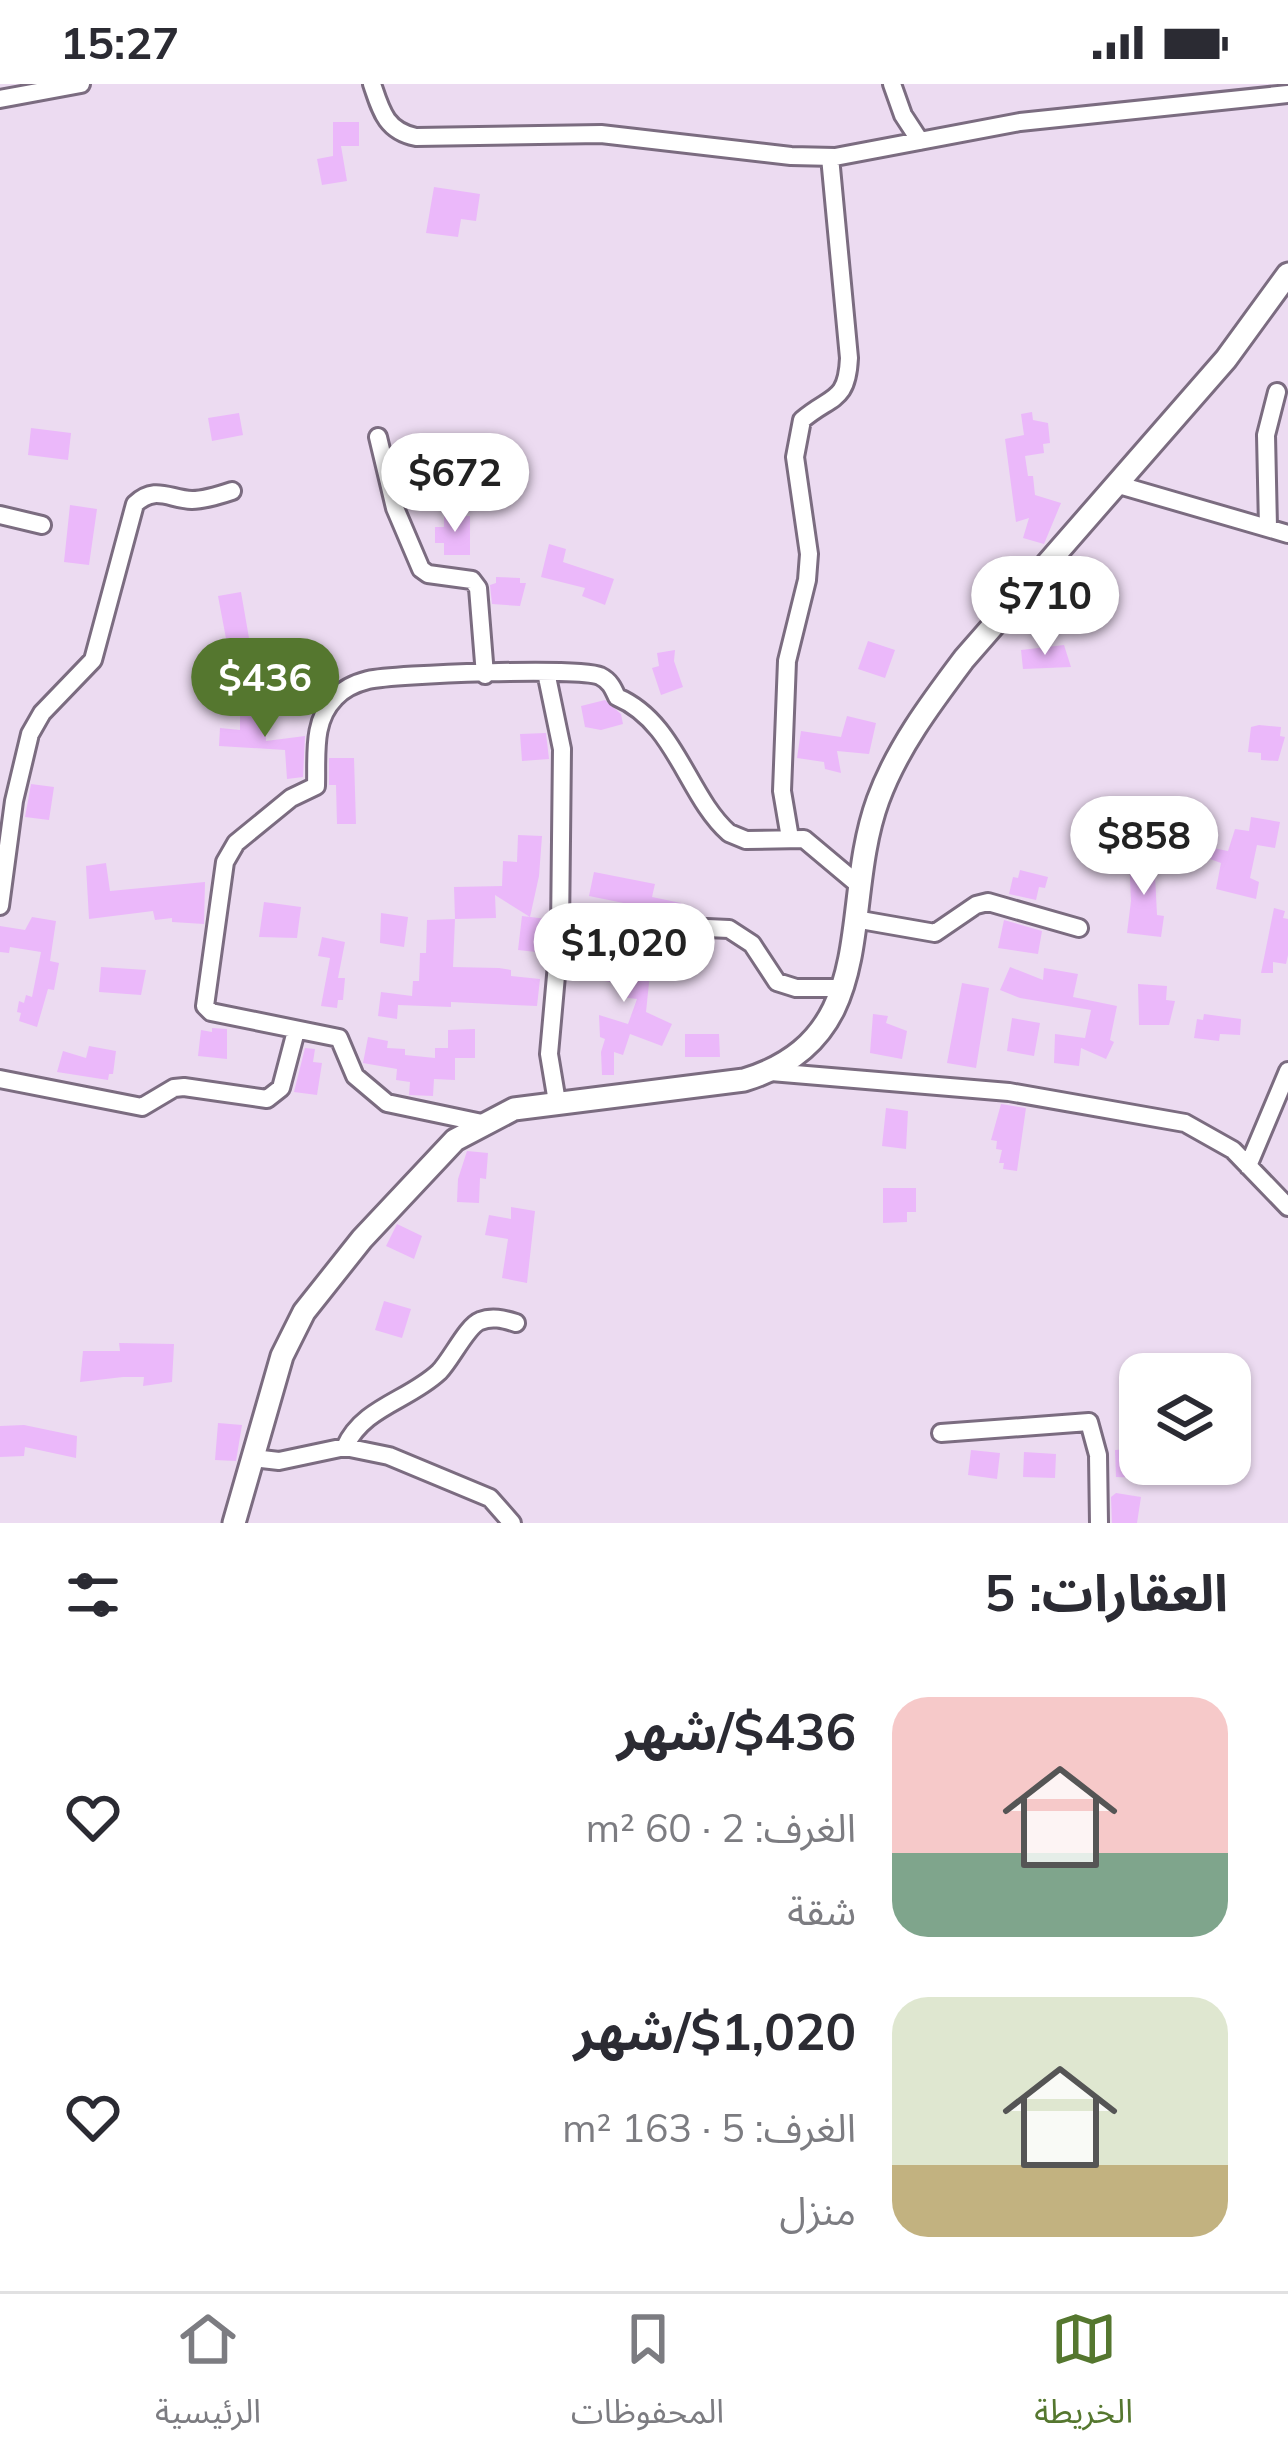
<!DOCTYPE html>
<html lang="ar">
<meta charset="utf-8">
<style>
:root{--surface:#fff;--page:#f7f7f7;--text:#2b2b33;--muted:#7c7c81;--line:#e1e1e2;--accent:#55772f}
body{margin:0;font-family:Mulish,"Noto Sans Arabic",sans-serif;background:var(--page);color:var(--text);direction:rtl;height:100vh;display:flex;flex-direction:column;font-size:45px;white-space:nowrap}
*{box-sizing:border-box;margin:0}
p{font-size:39px;color:var(--muted)}
.icon{flex:none;width:66px;height:66px;fill:none;stroke:currentColor;stroke-width:2;stroke-linecap:round;stroke-linejoin:round}
.map{position:relative;height:1439px;overflow:hidden;direction:ltr}
.side{display:flex;flex-direction:column;background:var(--surface);flex:1}
.side>*{flex:none}
.tools{position:absolute;left:1119px;top:1269px;display:grid;gap:24px}
.tools a{display:grid;place-items:center;width:132px;height:132px;border-radius:24px;background:var(--surface);box-shadow:0 3px 9px #0004;font-size:60px}
.price{position:absolute;translate:-50% -102px;padding:0 27px;border-radius:42px;background:#fff;color:#222;font-size:39px;line-height:78px;filter:drop-shadow(0 3px 6px #0008)}
.price::after{content:'';position:absolute;left:50%;top:72px;width:36px;height:27px;margin-left:-18px;background:inherit;clip-path:polygon(0 0,100% 0,50% 100%)}
.price.current{background:var(--accent);color:#fff}
ul{padding:0;list-style:none}
li{display:flex;align-items:center;gap:36px;height:300px;padding:0 60px}
li span{display:grid;place-items:center;flex:none;width:336px;height:240px;border-radius:36px;color:#555}
li>.icon{margin-inline-start:auto}
span .icon{width:144px;height:144px;fill:#fffc;stroke-width:1}
li b{font-size:51px}
h2{display:flex;justify-content:space-between;align-items:center;height:144px;padding:0 60px;font-size:51px}
.status{display:flex;justify-content:space-between;align-items:center;height:84px;padding:0 60px;background:var(--surface);direction:ltr}
.status svg{height:33px;fill:currentColor}
.menu{display:flex;justify-content:space-around;align-items:center;height:168px;border-top:3px solid var(--line);background:var(--surface);font-size:33px;color:var(--muted)}
.menu a{display:grid;justify-items:center;gap:6px}
.menu .current{color:var(--accent)}
.map>svg:first-child{display:block}
.building{fill:#ebb8fa}
.lines{fill:none;stroke-linecap:round;stroke-linejoin:round}
.minor-casing{stroke:#7b6c80;stroke-width:22}
.tertiary-casing{stroke:#7b6c80;stroke-width:27}
.minor{stroke:#fff;stroke-width:16}
.tertiary{stroke:#fff;stroke-width:21}
</style>
<div class="status"><b>15:27</b><svg viewBox="0 0 49 12"><path d="M0 12V9h3v3zM5 12V6h3v6zM10 12V3h3v9zM15 12V0h3v12zM26 1h20v11H26zM47 4h2v5h-2z"/></svg></div>
<div class="map">
<svg width="1288" height="1439" viewBox="0 0 1288 1439">
<rect width="100%" height="100%" fill="#ecdbf1"/>
<path class="building" d="M333,38H359V62H341L347,97L322,101L317,75L333,72Z
M434,103L480,110L476,137L461,135L458,153L426,149Z
M1032,328L1033,336L1048,339L1050,359L1043,360L1044,369L1025,372L1028,392H1033L1035,411L1061,419L1044,460L1023,454L1029,434L1016,438L1005,355L1024,351L1021,330Z
M239,329L243,351L212,357L208,334Z
M31,344L71,349L68,376L28,371Z
M70,421L97,425L89,481L64,478Z
M444,432H470V471H444V459H435V443H444Z
M549,460L566,465L563,478L614,495L605,521L582,512L585,504L541,493Z
M496,493L520,494V499H526L520,522L492,520L490,501L496,499Z
M241,508L253,577L231,581L218,512Z
M868,557L895,566L885,594L858,585Z
M1064,561L1071,583L1023,585L1021,566Z
M675,566L674,577L683,603L661,611L652,584L659,582L657,569Z
M605,616L621,630L623,640L601,646L585,643L581,622Z
M240,624H266V657L305,652L303,693L287,695L285,666L219,662L220,644L240,646Z
M847,632L876,639L869,670L837,667L841,689L825,685L824,678L797,674L801,647L841,653Z
M1259,641L1281,643L1280,652L1285,653L1278,677L1261,676V669L1248,668L1251,643Z
M546,649L549,675L522,677L520,650Z
M329,674H354L356,740H337L336,701H329Z
M31,700L54,703L49,736L25,733Z
M1251,733L1280,738L1275,764L1257,761L1250,794L1259,798L1256,815L1216,805L1221,779L1210,775L1213,764L1228,767L1235,745L1249,747Z
M518,751L542,752L539,792L530,833L495,811L496,834L455,835L454,803L502,802L503,777L517,778Z
M1154,770L1157,831L1164,832L1161,853L1127,849L1131,817L1129,772Z
M106,779L110,807L205,798L204,840L172,838V834L155,836L153,827L89,835L86,782Z
M1020,786L1048,793L1045,804L1039,803L1036,816L1009,810L1013,793L1018,794Z
M594,788L655,800L652,813L681,819L677,840L655,836L653,825L589,812Z
M264,818L301,823L297,854L259,853Z
M1274,824L1285,827L1283,834L1288,835V871L1286,880L1273,878V889H1261Z
M381,829L408,833L404,863L380,859Z
M522,832L547,835L545,869L518,866Z
M32,833L56,837L50,877L59,879L54,906L48,905L37,943L19,937L21,929L17,928L19,917L24,919L26,911L32,913L41,868L10,863L9,869L0,868V842L25,846Z
M455,835L453,883L499,884L511,886V892L540,895L537,922L451,918V923L398,921L397,935L378,932L381,908L412,912L413,897H419L420,869H426L427,836Z
M1004,836L1042,847L1038,870L998,864Z
M322,853L345,858L338,894H345L343,916H338L337,924L321,922L330,874L318,872Z
M581,869L651,880L646,928L672,940L662,962L630,950L623,971L614,968V991H602L601,968L605,955L600,953L599,931L628,940L637,915L621,913L622,900L576,892Z
M101,883L146,886L141,911L99,908Z
M1010,883L1043,896L1044,884L1078,890L1073,913L1117,922L1110,956L1114,958L1106,975L1081,964L1079,982L1054,979L1055,950L1085,954L1091,926L1020,914L1000,906Z
M962,899L989,904L976,984L947,979Z
M1138,900L1167,902L1166,916L1175,917L1169,941H1139Z
M873,930L888,932L886,939L907,947L902,975L870,969Z
M1204,930L1241,935L1240,951L1220,950L1219,957L1194,954L1197,935L1203,936Z
M1012,934L1040,939L1034,972L1007,967Z
M212,944L227,945V975L198,972L201,946L212,948Z
M475,945V974H455V996L434,995L433,1012L409,1011L410,998L396,996L397,985L363,979L368,953L388,957L387,964L405,965V971L435,974V964H448V946Z
M685,950H719L720,973H685Z
M89,962L116,967L113,990H109L108,996L57,988L63,967L86,974Z
M305,964L315,965L313,978L322,979L317,1011L294,1008Z
M1001,1020L1026,1024L1017,1087L1003,1085L1004,1079H999L1002,1066L996,1065L997,1057L991,1056Z
M886,1024L908,1027L906,1065L882,1062Z
M467,1067L488,1069L486,1095L480,1094L479,1119L457,1118L458,1095Z
M883,1104H916V1128H907V1138L883,1139Z
M511,1123L535,1127L527,1199L502,1194L508,1155L485,1151L489,1131L511,1135Z
M397,1140L422,1152L414,1175L386,1162Z
M384,1217L411,1225L402,1254L375,1246Z
M119,1259L174,1260L172,1298L143,1302L144,1293H123L80,1298L83,1267H120Z
M218,1339L242,1341L236,1377L215,1376Z
M24,1341L77,1352L76,1374L25,1363L24,1372L0,1373V1342Z
M1140,1364L1144,1394L1116,1393L1115,1366Z
M971,1366L1000,1369L997,1395L968,1391Z
M1024,1368L1056,1370L1055,1394L1023,1393Z
M1116,1409L1141,1413L1137,1439H1112L1111,1413Z"/>
<g class="lines">
<g class="minor-casing">
<path id="minor" d="M372,0C381,27 386,47 416,53L601,50L791,72L835,73L1020,38L1288,10
M892,0L903,31L920,57
M0,15L81,0
M378,353L395,424L421,485L428,490L472,496L478,504L485,591
M1119,401L1288,450
M0,431L42,441
M1268,443L1266,351L1277,308
M546,588L562,665L560,847L549,970L557,1018
M790,754L782,707L787,577L807,496L809,470L795,373L802,336C831,311 847,319 849,274L830,73
M0,822L14,717L30,650L42,629L93,576L135,420C155,401 169,415 192,416C205,416 220,411 232,407
M855,835L935,849L976,821L988,818L1079,844
M560,847L661,858L707,844L729,845L752,860L777,898L796,904H842
M771,988L1009,1008L1185,1039L1233,1066L1288,1123
M0,995L142,1023L174,1004L184,1003L267,1015L281,1004L296,947
M482,1039L387,1019L355,992L339,954L211,928L205,922L225,778L236,759L291,714L316,702C317,671 312,637 335,614C343,605 356,599 368,596C395,590 580,583 600,592C610,597 613,604 617,613C676,638 687,712 729,749L746,756L804,755L860,802
M1248,1082L1288,987
M941,1349L1089,1338L1098,1371L1099,1439
M345,1363C363,1323 408,1317 439,1288C451,1276 467,1242 480,1237C492,1232 503,1235 516,1239
M253,1374L279,1377L345,1363L389,1372L490,1414L512,1439"/>
</g>
<g class="tertiary-casing">
<path id="tertiary" d="M234,1439L282,1272L304,1228L362,1155L455,1056L514,1025L744,996C883,954 839,823 878,716C897,664 931,619 964,575L1226,275L1288,190"/>
</g>
<use href="#minor" class="minor"/>
<use href="#tertiary" class="tertiary"/>
</g>
</svg>
<div class="tools">
<a><svg class="icon" aria-label="layers" viewBox="0 0 24 24"><path d="M12 4l9 5-9 5-9-5zM3 14l9 5 9-5"/></svg></a>
</div>
<b class="price" style="left:455px;top:451px">$672</b>
<b class="price" style="left:1045px;top:574px">$710</b>
<b class="price current" style="left:265px;top:656px">$436</b>
<b class="price" style="left:1144px;top:814px">$858</b>
<b class="price" style="left:624px;top:921px">$1,020</b>
</div>
<section class="side">
<h2>العقارات: 5<svg class="icon" aria-label="filters" viewBox="0 0 24 24"><path d="M4 7h16M4 17h16"/><circle cx="9" cy="7" r="2"/><circle cx="15" cy="17" r="2"/></svg></h2>
<ul>
<li><span style="background:linear-gradient(#f6c9c9 65%,#7fa58c 0)"><svg class="icon" aria-label="home" viewBox="0 0 24 24"><path d="M3 11l9-7 9 7M6 9v11h12V9"/></svg></span><div><b>$436/شهر</b><p>الغرف: 2 · 60 m²</p><p>شقة</p></div><svg class="icon" aria-label="heart" viewBox="0 0 24 24"><path d="M12 20l-8-8c-3-5 5-10 8-4 3-6 11-1 8 4z"/></svg></li>
<li><span style="background:linear-gradient(#dfe7d0 70%,#c2b280 0)"><svg class="icon" aria-label="home" viewBox="0 0 24 24"><path d="M3 11l9-7 9 7M6 9v11h12V9"/></svg></span><div><b>$1,020/شهر</b><p>الغرف: 5 · 163 m²</p><p>منزل</p></div><svg class="icon" aria-label="heart" viewBox="0 0 24 24"><path d="M12 20l-8-8c-3-5 5-10 8-4 3-6 11-1 8 4z"/></svg></li>
</ul>
</section>
<nav class="menu">
<a class="current"><svg class="icon" aria-label="map" viewBox="0 0 24 24"><path d="M3 6l6-2 6 2 6-2v14l-6 2-6-2-6 2zM9 4v14M15 6v14"/></svg>الخريطة</a>
<a><svg class="icon" aria-label="saved" viewBox="0 0 24 24"><path d="M7 4h10v16l-5-4-5 4z"/></svg>المحفوظات</a>
<a><svg class="icon" aria-label="home" viewBox="0 0 24 24"><path d="M3 11l9-7 9 7M6 9v11h12V9"/></svg>الرئيسية</a>
</nav>
